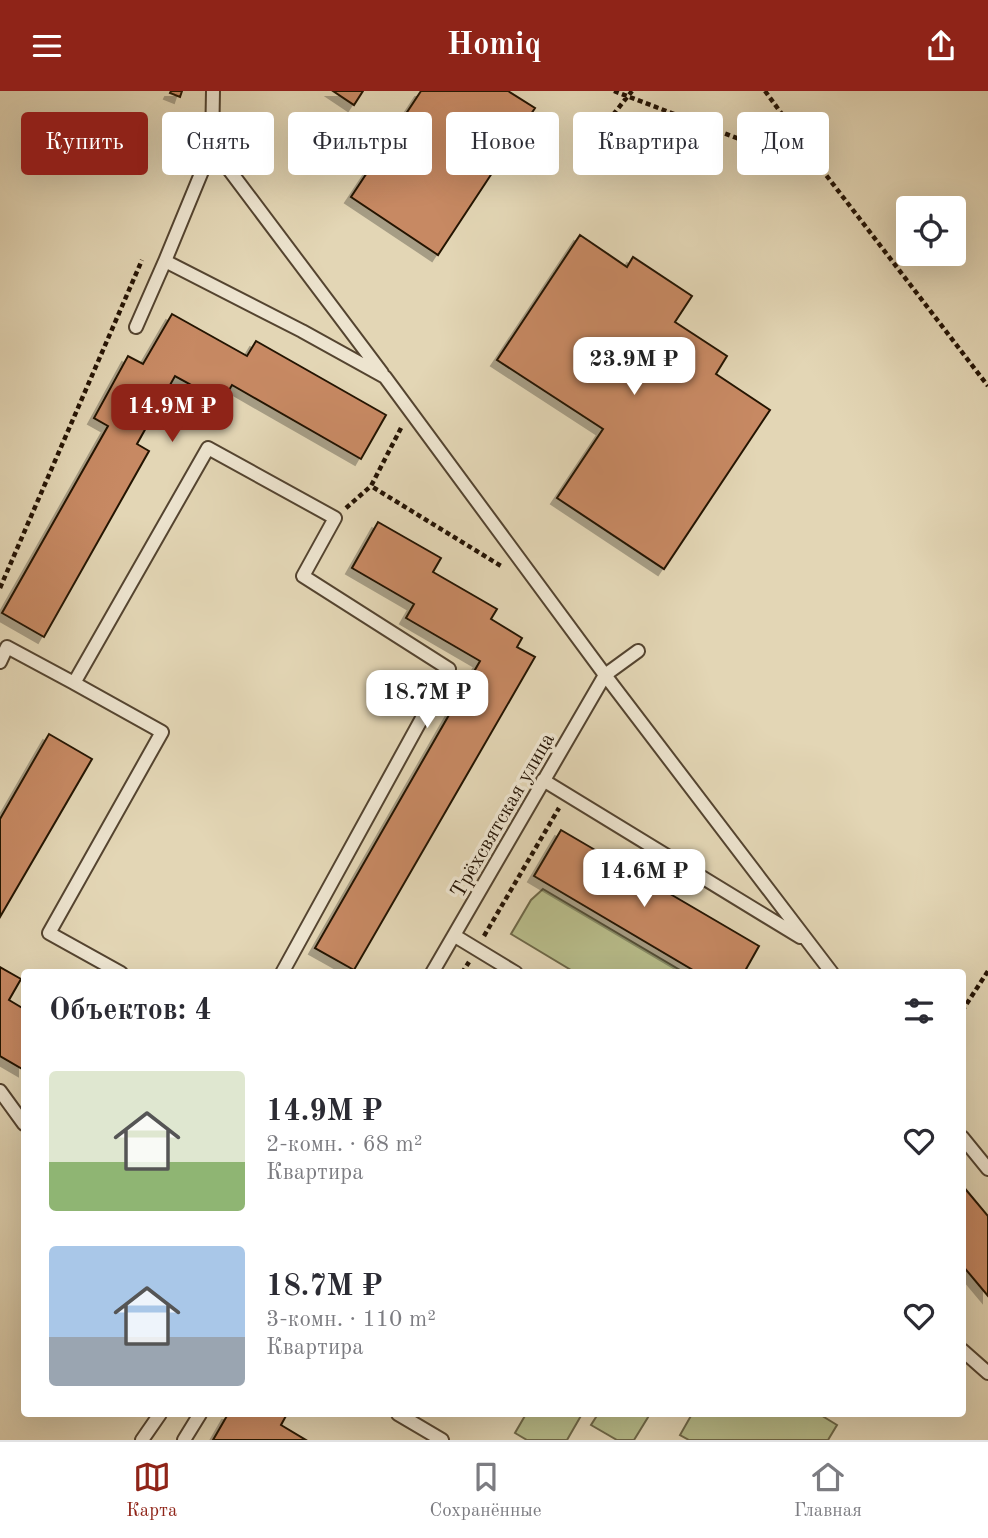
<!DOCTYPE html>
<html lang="ru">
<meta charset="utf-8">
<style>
:root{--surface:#fff;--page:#f7f7f7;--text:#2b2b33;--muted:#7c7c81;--line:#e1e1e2;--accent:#8f2418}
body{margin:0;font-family:"Old Standard TT",serif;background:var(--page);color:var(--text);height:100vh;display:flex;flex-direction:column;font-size:26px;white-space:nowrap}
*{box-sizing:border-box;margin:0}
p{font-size:23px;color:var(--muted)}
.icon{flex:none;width:38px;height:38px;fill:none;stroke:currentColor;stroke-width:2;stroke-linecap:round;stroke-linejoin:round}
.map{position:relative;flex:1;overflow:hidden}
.side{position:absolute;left:21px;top:878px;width:945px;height:448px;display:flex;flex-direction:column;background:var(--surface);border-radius:7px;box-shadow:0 7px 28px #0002}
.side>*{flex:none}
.top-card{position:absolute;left:21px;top:21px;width:947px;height:63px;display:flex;gap:14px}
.buttons{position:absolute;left:896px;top:105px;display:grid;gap:14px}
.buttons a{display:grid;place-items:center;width:70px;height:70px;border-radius:7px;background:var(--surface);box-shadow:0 7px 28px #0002;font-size:35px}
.price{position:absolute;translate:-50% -60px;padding:0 16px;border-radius:14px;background:#fff;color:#222;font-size:23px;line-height:46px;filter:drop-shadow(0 2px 4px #0008)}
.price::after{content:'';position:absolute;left:50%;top:42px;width:21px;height:16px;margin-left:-10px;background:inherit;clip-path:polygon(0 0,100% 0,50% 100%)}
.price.selected{background:var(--accent);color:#fff}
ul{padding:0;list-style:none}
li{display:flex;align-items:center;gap:21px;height:175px;padding:0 28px}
li span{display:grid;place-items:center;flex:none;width:196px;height:140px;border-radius:7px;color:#555}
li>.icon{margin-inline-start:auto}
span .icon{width:84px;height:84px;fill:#fffc;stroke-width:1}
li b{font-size:30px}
h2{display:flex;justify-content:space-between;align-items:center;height:84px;padding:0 28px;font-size:30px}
.pill{padding:0 24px;border-radius:7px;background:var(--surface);box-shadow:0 7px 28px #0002;font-size:24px;line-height:63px}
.pill.selected{background:var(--accent);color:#fff}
header{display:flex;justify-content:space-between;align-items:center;height:91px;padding:0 28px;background:var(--accent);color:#fff;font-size:32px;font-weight:600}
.menu{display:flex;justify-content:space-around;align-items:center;height:98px;border-top:2px solid var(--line);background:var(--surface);font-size:19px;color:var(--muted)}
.menu a{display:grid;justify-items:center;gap:4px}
.menu .selected{color:var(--accent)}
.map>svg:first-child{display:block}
.green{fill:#b8bd8b;stroke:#6e6848;stroke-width:2}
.building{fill:#c78964;stroke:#241304;stroke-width:2;filter:url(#shadow)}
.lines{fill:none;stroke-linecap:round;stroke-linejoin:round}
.lane-casing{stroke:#544430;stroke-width:16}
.path{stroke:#241304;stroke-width:4.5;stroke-dasharray:5 3.5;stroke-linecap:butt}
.lane{stroke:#ede4cf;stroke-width:12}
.labels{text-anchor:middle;stroke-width:7;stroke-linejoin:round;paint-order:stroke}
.street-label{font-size:21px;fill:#241304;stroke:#ede4cf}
</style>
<header><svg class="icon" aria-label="menu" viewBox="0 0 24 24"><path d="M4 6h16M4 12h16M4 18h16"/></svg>Homiq<svg class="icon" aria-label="share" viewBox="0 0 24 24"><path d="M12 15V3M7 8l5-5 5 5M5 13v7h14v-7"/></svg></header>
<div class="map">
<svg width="988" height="1349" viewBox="0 0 988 1349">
<defs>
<filter id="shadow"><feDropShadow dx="-6" dy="6" stdDeviation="0" flood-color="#0004"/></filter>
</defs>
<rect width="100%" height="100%" fill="#e3d6b5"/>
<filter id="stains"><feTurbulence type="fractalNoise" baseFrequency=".00286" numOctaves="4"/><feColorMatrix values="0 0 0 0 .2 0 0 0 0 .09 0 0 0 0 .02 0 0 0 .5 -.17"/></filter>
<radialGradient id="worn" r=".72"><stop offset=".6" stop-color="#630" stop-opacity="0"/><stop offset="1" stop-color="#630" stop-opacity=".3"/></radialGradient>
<path class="green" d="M543,798L685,882H576L511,843L531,809Z
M526,1323H582L567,1349H527L515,1342Z
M598,1323H650L634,1349H617L591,1334Z
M692,1323H819L837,1334L828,1349H689L680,1344Z"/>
<path class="building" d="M171,0H182L180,6L170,2Z
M333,0H363L354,14Z
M421,0H508L535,17L438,164L351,106Z
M580,144L627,176L633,166L692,205L675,231L727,265L716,283L770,319L664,478L557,407L603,338L497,269Z
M172,223L247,265L256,250L386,324L361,368L232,294L222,311L175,285L137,353L149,360L44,546L2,522L108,335L94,327L128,265L143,273Z
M378,431L441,467L433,481L497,518L491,528L522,547L517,556L535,566L354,879L315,857L480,570L406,527L414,513L352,477Z
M49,643L92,668L0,826V728Z
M561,739L759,855L745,880L748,882H698L534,785Z
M0,876L21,888L9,909L24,918V979L0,965Z
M962,1094L988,1125V1205L962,1174Z
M228,1323H287L281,1334L306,1349H213Z"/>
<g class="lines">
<g class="lane-casing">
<path id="lane" d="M212,56L382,282
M165,170L212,56L213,0
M136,236L165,170L302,240L385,286L605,584L832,882
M0,571L7,556L74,592
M543,689L800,846
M455,845L516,882
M121,882L49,842L162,641L74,592L208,357L335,427L303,485L449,578L282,882
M432,882L605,584L638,560
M0,1000L24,1033
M962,1046L988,1078
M962,1259L988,1282
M398,1323L442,1349
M142,1349L160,1323
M184,1349L200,1323"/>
</g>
<path class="path" d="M614,0L823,80L988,295
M765,0L823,79
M592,50L632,0
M401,337L371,395L501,475
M346,417L371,395
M0,497L142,169
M484,845L559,717
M462,882L469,871
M962,920L988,880"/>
<use href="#lane" class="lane"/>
</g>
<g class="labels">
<g class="street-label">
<text transform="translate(502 724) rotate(-60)" y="7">Трёхсвятская улица</text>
</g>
</g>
<rect width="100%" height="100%" filter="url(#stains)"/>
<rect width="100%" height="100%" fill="url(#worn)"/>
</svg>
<div class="buttons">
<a><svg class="icon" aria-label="locate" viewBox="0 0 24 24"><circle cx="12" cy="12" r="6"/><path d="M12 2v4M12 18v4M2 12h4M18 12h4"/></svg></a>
</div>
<b class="price" style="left:634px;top:306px">23.9M ₽</b>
<b class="price selected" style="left:172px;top:353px">14.9M ₽</b>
<b class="price" style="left:427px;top:639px">18.7M ₽</b>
<b class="price" style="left:644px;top:818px">14.6M ₽</b>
<div class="top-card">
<a class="pill selected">Купить</a>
<a class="pill">Снять</a>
<a class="pill">Фильтры</a>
<a class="pill">Новое</a>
<a class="pill">Квартира</a>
<a class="pill">Дом</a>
</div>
<section class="side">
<h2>Объектов: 4<svg class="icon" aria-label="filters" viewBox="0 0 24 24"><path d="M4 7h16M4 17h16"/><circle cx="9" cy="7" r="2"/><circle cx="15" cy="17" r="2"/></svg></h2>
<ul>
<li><span style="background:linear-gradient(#dfe7d0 65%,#8fb573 0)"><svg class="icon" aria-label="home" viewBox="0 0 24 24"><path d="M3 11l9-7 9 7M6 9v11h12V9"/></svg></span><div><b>14.9M ₽</b><p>2-комн. · 68 m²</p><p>Квартира</p></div><svg class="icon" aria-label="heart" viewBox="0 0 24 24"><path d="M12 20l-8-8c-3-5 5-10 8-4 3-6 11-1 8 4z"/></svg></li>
<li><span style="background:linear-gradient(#a9c7e8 65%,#9aa5b1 0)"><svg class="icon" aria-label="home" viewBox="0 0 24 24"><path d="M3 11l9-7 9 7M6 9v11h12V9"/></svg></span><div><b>18.7M ₽</b><p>3-комн. · 110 m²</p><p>Квартира</p></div><svg class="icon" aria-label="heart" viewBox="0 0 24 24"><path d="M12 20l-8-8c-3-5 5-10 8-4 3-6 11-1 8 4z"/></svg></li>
</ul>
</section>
</div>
<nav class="menu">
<a class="selected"><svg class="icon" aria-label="map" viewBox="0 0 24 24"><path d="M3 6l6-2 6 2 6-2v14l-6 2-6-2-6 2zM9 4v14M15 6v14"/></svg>Карта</a>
<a><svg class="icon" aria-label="saved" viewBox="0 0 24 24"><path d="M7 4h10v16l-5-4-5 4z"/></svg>Сохранённые</a>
<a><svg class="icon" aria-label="home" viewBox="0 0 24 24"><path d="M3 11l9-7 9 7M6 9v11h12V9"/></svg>Главная</a>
</nav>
